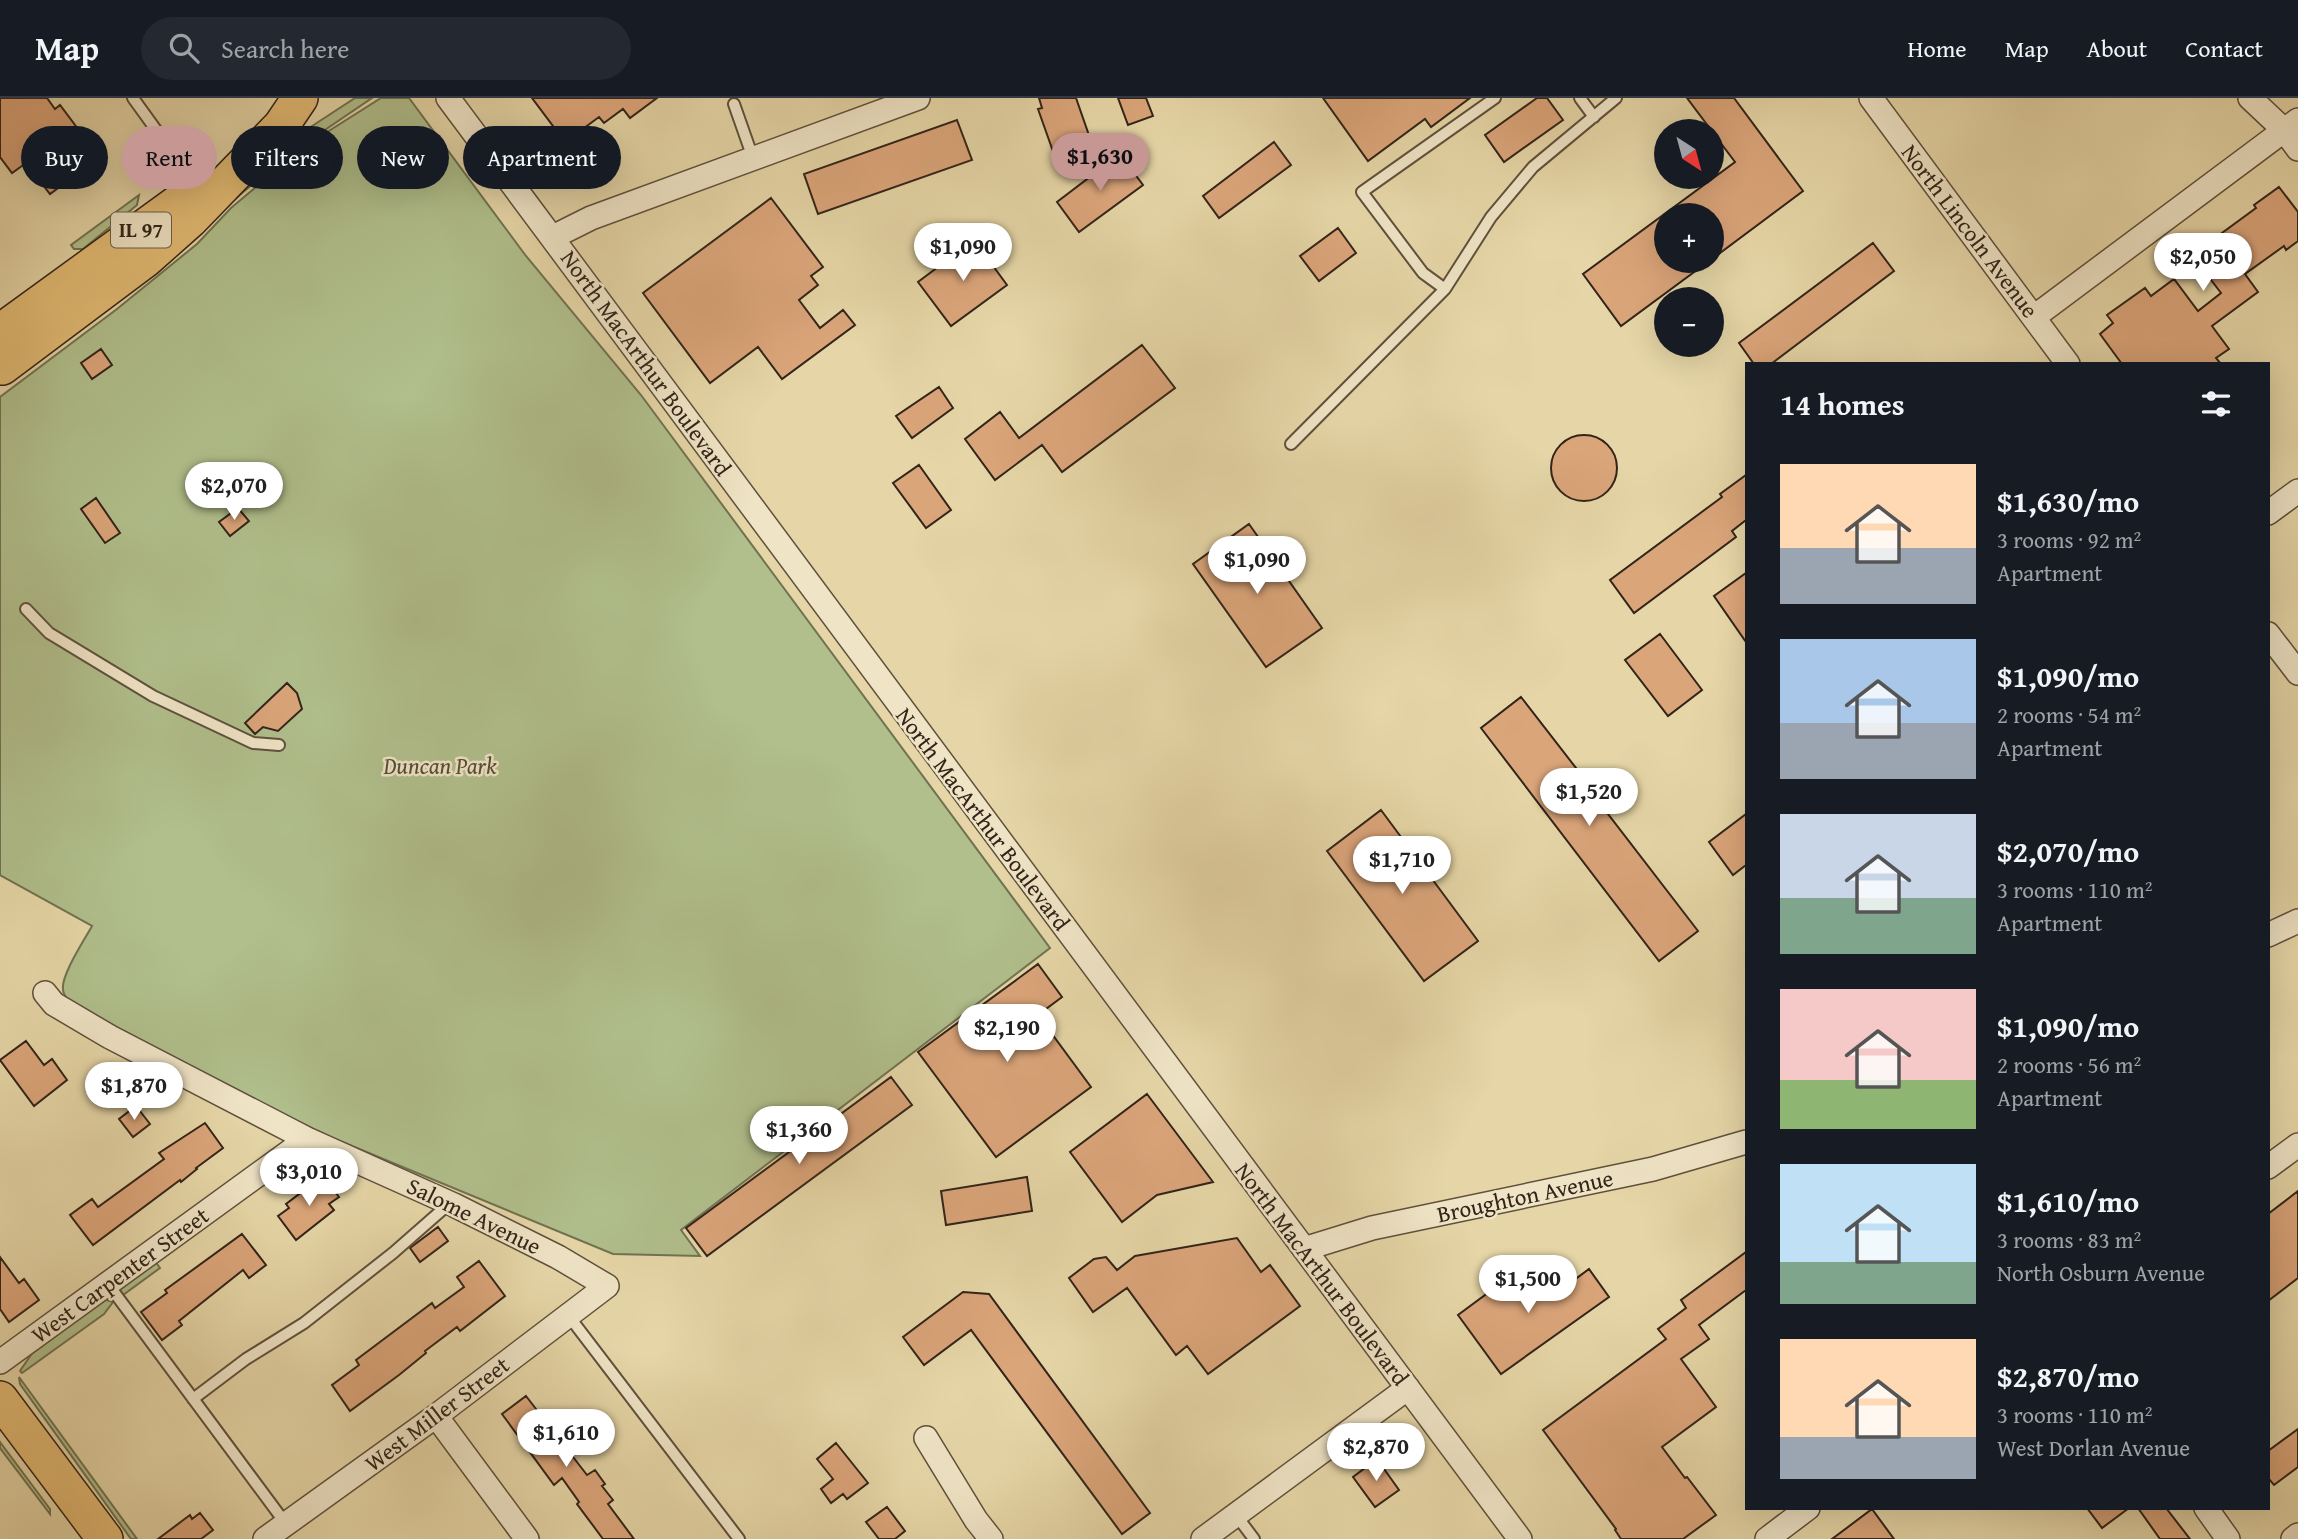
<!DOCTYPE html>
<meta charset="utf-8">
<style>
:root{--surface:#171b24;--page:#242831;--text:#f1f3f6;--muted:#9ea1a6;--line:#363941;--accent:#c59692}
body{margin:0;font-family:"Gentium Book Plus",serif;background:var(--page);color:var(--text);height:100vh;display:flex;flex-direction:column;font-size:26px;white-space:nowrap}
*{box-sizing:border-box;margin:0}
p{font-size:23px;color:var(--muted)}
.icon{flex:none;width:38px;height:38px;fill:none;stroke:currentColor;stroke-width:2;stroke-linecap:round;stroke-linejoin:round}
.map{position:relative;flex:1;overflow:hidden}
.details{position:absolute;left:1745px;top:264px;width:525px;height:1148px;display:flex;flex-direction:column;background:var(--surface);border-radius:0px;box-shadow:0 7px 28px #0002}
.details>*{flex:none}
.banner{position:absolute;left:21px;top:28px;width:665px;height:63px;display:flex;gap:14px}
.needle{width:46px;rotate:144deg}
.controls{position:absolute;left:1654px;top:21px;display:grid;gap:14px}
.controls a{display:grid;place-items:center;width:70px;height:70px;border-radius:50%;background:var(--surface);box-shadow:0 7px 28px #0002;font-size:35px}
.price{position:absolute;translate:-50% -60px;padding:0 16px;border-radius:24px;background:#fff;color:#222;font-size:23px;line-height:46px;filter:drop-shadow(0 2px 4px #0008)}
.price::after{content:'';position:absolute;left:50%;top:42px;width:21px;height:16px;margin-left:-10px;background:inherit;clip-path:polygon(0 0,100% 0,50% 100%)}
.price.selected{background:var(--accent);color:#111}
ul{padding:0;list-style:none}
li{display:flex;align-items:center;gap:21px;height:175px;padding:0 35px}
li span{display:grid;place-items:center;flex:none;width:196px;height:140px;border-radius:0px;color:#555}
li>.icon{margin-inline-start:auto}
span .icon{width:84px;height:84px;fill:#fffc;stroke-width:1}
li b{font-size:30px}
h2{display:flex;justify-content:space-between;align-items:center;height:84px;padding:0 35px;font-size:30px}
.pill{padding:0 24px;border-radius:32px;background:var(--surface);box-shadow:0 7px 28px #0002;font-size:24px;line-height:63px}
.pill.selected{background:var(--accent);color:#111}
header{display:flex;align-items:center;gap:42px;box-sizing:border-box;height:98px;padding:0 35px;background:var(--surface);border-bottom:2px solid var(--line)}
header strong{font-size:33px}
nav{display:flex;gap:38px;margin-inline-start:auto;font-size:24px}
.search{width:490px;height:63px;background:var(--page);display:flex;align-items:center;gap:18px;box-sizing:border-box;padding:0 24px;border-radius:38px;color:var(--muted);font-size:26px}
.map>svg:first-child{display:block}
.green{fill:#b0bf8c;stroke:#717252;stroke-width:2}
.building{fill:#dba57a;stroke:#322419;stroke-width:2}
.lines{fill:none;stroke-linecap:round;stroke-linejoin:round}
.service-casing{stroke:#5f503c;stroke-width:14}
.minor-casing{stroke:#5f503c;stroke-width:26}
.primary-casing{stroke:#322419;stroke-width:38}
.service{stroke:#efe4c6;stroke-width:10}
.minor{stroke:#efe4c6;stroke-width:23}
.primary{stroke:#e3bb74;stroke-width:35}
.labels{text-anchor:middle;stroke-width:5;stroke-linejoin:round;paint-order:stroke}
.shield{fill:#efe4c6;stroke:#6b5e4d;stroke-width:2}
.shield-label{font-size:21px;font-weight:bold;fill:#322419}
.street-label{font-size:23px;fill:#322419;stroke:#efe4c6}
.park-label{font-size:23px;font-style:italic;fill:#524b36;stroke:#efe4c6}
</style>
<header>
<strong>Map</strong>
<div class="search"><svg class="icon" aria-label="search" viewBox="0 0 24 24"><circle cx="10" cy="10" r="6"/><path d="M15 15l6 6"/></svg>Search here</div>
<nav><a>Home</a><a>Map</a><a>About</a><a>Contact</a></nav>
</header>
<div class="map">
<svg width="2298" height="1441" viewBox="0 0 2298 1441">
<rect width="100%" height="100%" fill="#e6d6a7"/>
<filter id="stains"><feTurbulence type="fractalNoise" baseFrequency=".00286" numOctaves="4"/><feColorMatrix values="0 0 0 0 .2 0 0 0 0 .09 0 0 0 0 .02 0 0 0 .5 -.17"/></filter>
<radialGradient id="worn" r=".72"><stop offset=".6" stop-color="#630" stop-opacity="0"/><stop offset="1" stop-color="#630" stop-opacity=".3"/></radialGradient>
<path class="green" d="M355,0H372L291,55L242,95L133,192L10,284L263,65L303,34Z
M381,0H409L526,158L641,297L1050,850L681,1132L700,1158L613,1156L335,1041L271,1011L77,908C71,904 63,899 63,891C61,877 85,841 92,828L0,777V299L117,211L197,146L231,110L305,48Z
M139,97L137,107L83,151H74L71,147Z
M155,1163L160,1170L123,1197L119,1191Z
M103,1201L113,1204L104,1216L22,1275L20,1273L33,1254Z
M19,1279L137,1441H131L20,1286Z
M0,1344L50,1411V1416L0,1350Z"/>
<path class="building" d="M0,0H47L55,11L60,7L93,51L70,67L77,76L50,96L26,65L12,75L0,59Z
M532,0H657L630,20L623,11L604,25L599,19L565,44Z
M1039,0H1076L1092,46L1055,59L1038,11L1042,10Z
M1118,0H1146L1153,18L1128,27Z
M1323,0H1470L1431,29L1425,21L1368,63Z
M1537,0H1547L1563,22L1504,64L1485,37Z
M1687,0H1734L1803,93L1712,161V117H1666V163H1709L1621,228L1583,176L1735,64Z
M957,22L972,62L818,116L804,76Z
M1274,44L1291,67L1219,120L1203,98Z
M1120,56L1143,87L1079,134L1057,104Z
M2279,89L2298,114V143L2286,152L2284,148L2245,176L2258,194L2212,228L2229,251L2216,260L2221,266H2122L2100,236L2113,225L2107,217L2145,190L2151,198L2174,181L2198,213L2221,195L2192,157L2256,110L2254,107Z
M771,100L823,169L811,178L818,187L799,202L820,230L843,212L855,227L782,281L758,249L710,285L643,195Z
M1338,130L1356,155L1319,183L1300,158Z
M974,142L1007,187L951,228L918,184Z
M1873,145L1894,173L1771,266H1754L1739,245Z
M1142,247L1175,290L1062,374L1042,347L995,382L965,341L1000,314L1019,340Z
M101,251L112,267L92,281L81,265Z
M939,289L953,310L912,340L896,318Z
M1551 370a33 33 0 1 1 66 0a33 33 0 1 1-66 0Z
M919,367L951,412L926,430L893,385Z
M1746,377V422L1732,433L1736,439L1634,515L1610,482L1722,399L1720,396Z
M96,400L120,435L105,445L81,411Z
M238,410L249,423L230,438L219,424Z
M1249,426L1322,530L1266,569L1193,466Z
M1746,475V544L1714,498Z
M1660,536L1702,592L1668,618L1625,562Z
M287,585L297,595L302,611L278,633L263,629L255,636L245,625Z
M1521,599L1607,710L1605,712L1698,833L1659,863L1481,630Z
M1381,712L1478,843L1424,883L1327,753Z
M1746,716V767L1733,777L1709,744Z
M1038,866L1062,899L1038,917L1091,989L996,1059L918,954Z
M26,943L44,967L52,961L67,982L34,1008L0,962Z
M891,979L912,1007L707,1158L686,1130Z
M1147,996L1213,1084L1157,1097L1122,1124L1070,1054Z
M136,1008L150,1026L133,1039L119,1021Z
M205,1025L223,1050L196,1070L197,1071L181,1084L180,1082L93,1147L70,1117L92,1101L98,1109L164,1061L159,1055Z
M323,1078L339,1099L329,1106L334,1112L296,1142L278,1118L289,1110L286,1106Z
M1027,1079L1032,1113L946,1127L941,1093Z
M2298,1093V1180L2268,1203V1116Z
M438,1129L448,1143L420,1164L410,1150Z
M242,1136L266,1167L249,1180L243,1172L179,1223L182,1227L162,1242L141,1214L167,1195L165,1192Z
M1237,1140L1261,1174L1270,1167L1300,1208L1208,1276L1187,1248L1176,1257L1127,1190L1093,1214L1069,1180L1094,1161L1106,1159L1117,1172L1135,1158Z
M1746,1154V1192L1699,1227L1709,1241L1681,1261L1716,1309L1662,1349L1685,1380L1687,1379L1716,1417L1683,1441H1621L1615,1432L1616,1431L1543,1332L1666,1241L1658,1231L1686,1210L1681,1202Z
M0,1159L19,1185L24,1181L39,1202L9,1224L0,1211Z
M479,1163L505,1198L460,1233L457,1229L425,1253L426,1255L399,1277L350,1313L332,1287L359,1267L356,1262L432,1205L435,1210L464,1189L457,1179Z
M1527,1166L1551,1199L1589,1171L1609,1199L1501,1276L1458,1217Z
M963,1194L989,1196L1150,1415L1122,1436L971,1232L924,1267L903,1239Z
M526,1298L587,1377L595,1372L605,1386L602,1388L613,1402L608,1406L634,1441H603L577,1406L579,1404L562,1380L554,1387L502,1316Z
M2298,1331V1369L2274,1387L2268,1380V1353Z
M836,1345L868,1385L847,1401L843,1396L831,1405L821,1391L833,1381L817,1361Z
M1377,1361L1399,1392L1375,1409L1353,1379Z
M887,1409L905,1433L895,1441H879L866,1424Z
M2087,1410H2129L2102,1430Z
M2138,1410H2166L2190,1441H2160Z
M1872,1411L1894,1441H1832Z
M200,1415L213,1432L201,1441H158L190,1417L192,1421Z"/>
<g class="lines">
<g class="service-casing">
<path id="service" d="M133,0L198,90
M1580,0L1594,19
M734,6L753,60
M1445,191L1423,175L1362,94L1495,0
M1291,346L1445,191L1491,119L1533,69L1616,0
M26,511L49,535L153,598L253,645L279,647
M108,1186L286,1426
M568,1217L739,1441
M193,1301L246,1261L304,1225L393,1155L450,1105
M1236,1417L1254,1441"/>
</g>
<g class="minor-casing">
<path id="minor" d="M448,0L1520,1441
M1871,0L2068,266
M2250,0L2284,32L2298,51
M553,139L591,120L918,0
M2034,219L2298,22
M2268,415L2298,393
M2268,536L2298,575
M2268,837L2298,823
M45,895L54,906L110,939L307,1041L454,1107L558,1159L607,1188L436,1318L265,1441
M2268,1069L2298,1047
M1304,1151L1372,1130L1653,1071L1746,1044
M0,1264L307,1041
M436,1318L527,1441
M926,1340L976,1422L991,1441
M2206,1410L2228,1441
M1203,1441L1408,1290
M1767,1441L1808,1410
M2293,1441L2298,1437"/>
</g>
<g class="primary-casing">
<path id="primary" d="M0,234L186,99
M2,269L146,161L190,122L281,28L300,0
M0,1301L105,1441"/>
</g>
<use href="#service" class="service"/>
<use href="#minor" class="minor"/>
<use href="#primary" class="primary"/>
</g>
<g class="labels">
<rect class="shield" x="111" y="114.5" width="60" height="35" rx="5"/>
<g class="shield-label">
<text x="141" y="139">IL 97</text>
</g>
<g class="street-label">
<text transform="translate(1970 133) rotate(53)" y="8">North Lincoln Avenue</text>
<text transform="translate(646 265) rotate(54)" y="8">North MacArthur Boulevard</text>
<text transform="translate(983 721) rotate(53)" y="8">North MacArthur Boulevard</text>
<text transform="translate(1525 1098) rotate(-12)" y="8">Broughton Avenue</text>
<text transform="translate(474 1118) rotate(26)" y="8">Salome Avenue</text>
<text transform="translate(1322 1176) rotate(53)" y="8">North MacArthur Boulevard</text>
<text transform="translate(120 1177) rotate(-36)" y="8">West Carpenter Street</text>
<text transform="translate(437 1316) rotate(-37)" y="8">West Miller Street</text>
</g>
<g class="park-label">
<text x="440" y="676">Duncan Park</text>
</g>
</g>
<rect width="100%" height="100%" filter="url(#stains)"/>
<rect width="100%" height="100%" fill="url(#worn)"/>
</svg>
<div class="controls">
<a><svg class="needle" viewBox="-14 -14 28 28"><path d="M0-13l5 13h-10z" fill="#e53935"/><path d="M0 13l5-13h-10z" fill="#9ea1a6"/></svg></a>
<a>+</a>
<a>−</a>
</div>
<b class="price selected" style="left:1100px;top:95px">$1,630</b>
<b class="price" style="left:963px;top:185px">$1,090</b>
<b class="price" style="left:2203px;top:195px">$2,050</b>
<b class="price" style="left:234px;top:424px">$2,070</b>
<b class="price" style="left:1257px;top:498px">$1,090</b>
<b class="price" style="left:1589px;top:730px">$1,520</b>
<b class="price" style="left:1402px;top:798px">$1,710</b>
<b class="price" style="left:1007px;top:966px">$2,190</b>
<b class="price" style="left:134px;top:1024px">$1,870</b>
<b class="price" style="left:799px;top:1068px">$1,360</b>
<b class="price" style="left:309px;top:1110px">$3,010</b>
<b class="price" style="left:1528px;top:1217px">$1,500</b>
<b class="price" style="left:566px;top:1371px">$1,610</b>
<b class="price" style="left:1376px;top:1385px">$2,870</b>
<div class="banner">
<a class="pill">Buy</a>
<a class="pill selected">Rent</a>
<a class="pill">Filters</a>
<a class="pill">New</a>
<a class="pill">Apartment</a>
</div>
<section class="details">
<h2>14 homes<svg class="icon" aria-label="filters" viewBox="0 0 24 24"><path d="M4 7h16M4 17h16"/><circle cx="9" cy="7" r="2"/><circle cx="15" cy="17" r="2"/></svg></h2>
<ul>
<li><span style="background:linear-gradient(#ffd9b3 60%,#9aa5b1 0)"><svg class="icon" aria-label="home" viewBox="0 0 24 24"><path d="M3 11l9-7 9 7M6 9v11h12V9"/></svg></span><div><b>$1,630/mo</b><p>3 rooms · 92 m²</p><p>Apartment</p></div></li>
<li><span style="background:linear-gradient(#a9c7e8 60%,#9aa5b1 0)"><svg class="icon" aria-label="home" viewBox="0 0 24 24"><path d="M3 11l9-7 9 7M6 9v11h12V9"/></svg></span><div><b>$1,090/mo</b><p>2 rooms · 54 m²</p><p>Apartment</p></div></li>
<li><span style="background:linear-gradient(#c9d6e8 60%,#7fa58c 0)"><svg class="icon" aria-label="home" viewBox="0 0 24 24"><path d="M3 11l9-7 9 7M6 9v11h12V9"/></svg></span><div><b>$2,070/mo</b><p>3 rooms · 110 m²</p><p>Apartment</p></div></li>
<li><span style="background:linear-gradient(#f6c9c9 65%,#8fb573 0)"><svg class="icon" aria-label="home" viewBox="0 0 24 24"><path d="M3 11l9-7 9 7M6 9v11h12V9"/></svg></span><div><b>$1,090/mo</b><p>2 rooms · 56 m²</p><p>Apartment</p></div></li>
<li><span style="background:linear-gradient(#bfe0f5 70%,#7fa58c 0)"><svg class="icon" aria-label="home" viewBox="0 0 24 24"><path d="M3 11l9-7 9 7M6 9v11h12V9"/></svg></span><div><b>$1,610/mo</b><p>3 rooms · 83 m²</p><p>North Osburn Avenue</p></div></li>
<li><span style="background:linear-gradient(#ffd9b3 70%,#9aa5b1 0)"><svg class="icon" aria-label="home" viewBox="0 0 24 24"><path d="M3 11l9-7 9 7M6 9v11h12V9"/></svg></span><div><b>$2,870/mo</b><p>3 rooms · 110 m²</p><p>West Dorlan Avenue</p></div></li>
</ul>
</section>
</div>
